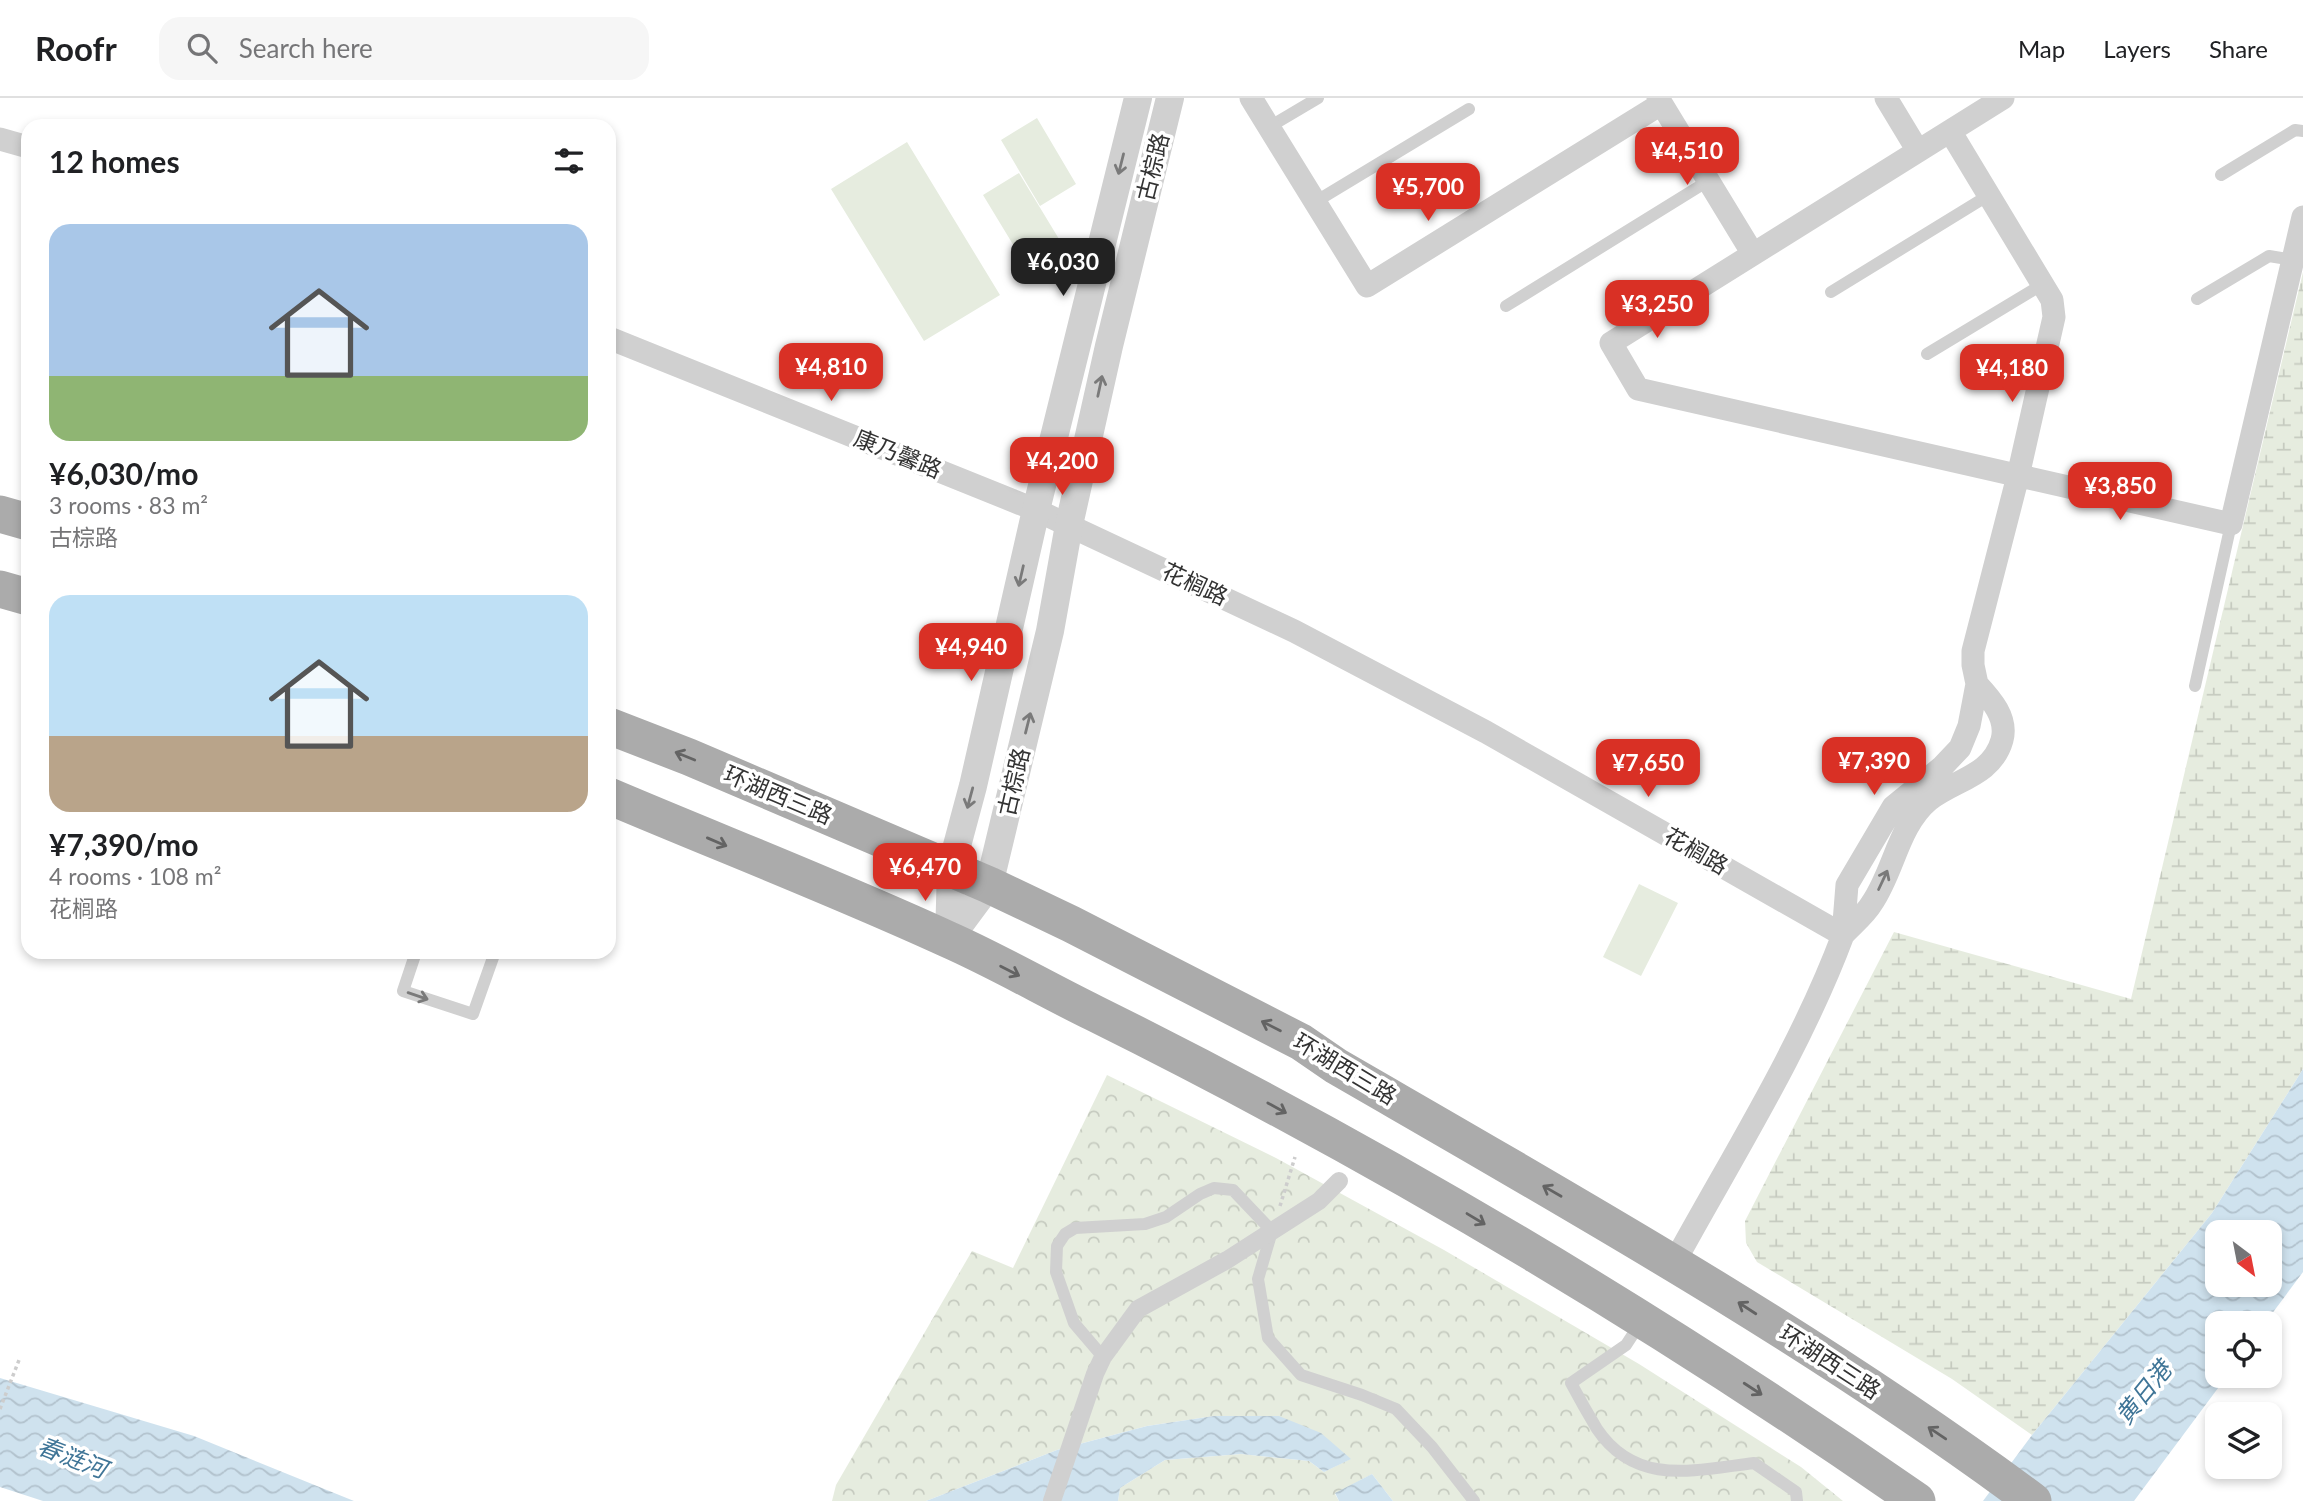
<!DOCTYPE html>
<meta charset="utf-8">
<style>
:root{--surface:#fff;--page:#f6f6f6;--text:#202124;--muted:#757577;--line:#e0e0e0;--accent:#d93025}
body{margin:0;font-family:Lato,"Noto Sans SC",sans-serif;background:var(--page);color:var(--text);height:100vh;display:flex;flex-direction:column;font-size:26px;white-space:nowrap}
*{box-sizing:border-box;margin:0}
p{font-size:23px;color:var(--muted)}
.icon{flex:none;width:38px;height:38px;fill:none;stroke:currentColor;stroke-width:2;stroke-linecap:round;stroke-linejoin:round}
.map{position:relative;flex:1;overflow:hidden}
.drawer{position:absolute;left:21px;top:21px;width:595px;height:840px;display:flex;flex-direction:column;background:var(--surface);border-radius:21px;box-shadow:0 4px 10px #0003}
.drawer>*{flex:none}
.needle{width:46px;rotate:148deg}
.buttons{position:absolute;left:2205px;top:1122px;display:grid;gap:14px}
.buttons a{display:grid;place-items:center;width:77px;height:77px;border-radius:14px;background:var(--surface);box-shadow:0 4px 10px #0003;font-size:35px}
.price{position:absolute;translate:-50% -60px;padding:0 16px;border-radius:14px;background:var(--accent);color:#fff;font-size:23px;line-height:46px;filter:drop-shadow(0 2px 4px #0008)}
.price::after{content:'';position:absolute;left:50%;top:42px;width:21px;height:16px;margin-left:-10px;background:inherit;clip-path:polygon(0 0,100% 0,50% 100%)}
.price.selected{background:#222;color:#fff}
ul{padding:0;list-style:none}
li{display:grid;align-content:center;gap:14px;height:371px;padding:0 28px}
li span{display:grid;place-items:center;height:217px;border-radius:21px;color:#555}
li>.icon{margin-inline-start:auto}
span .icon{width:126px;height:126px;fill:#fffc;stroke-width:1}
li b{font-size:30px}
h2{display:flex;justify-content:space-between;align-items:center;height:84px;padding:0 28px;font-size:30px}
header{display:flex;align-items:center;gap:42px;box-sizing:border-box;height:98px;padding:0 35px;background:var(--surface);border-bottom:2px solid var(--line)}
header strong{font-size:33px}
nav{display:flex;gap:38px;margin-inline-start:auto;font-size:24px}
.search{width:490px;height:63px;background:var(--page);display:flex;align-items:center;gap:18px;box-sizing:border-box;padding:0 24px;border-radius:21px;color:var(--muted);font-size:26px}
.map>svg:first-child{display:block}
.wetland{fill:url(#wetland-marsh)}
.park{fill:url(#park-crowns)}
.pitch{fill:#e6ecdf}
.water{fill:url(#water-waves);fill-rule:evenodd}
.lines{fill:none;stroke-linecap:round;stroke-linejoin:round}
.path{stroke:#cdcdcd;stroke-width:3.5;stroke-dasharray:3.5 3.5;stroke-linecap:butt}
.service{stroke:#d0d0d0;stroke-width:12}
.pedestrian{stroke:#d0d0d0;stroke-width:18}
.minor{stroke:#d0d0d0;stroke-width:23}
.tertiary{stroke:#d0d0d0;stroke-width:28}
.primary{stroke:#ababab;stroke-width:37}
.oneway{stroke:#7a7a7a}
.oneway2{stroke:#636363}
.labels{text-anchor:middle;stroke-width:7;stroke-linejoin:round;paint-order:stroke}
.street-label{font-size:23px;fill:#333;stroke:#fff}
.water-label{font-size:24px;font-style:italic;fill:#3f7597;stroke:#fff}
</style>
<header>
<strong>Roofr</strong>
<div class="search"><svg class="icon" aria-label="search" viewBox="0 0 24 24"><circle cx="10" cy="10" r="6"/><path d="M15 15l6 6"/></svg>Search here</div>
<nav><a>Map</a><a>Layers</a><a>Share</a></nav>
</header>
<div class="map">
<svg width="2303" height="1403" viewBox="0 0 2303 1403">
<defs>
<pattern id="wetland-marsh" width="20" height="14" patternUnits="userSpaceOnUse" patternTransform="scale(1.75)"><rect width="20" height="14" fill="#e6ecdf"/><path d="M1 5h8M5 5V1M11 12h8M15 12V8" fill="none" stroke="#c6cbc0"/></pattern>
<pattern id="park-crowns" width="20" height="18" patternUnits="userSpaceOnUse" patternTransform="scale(1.75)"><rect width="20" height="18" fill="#e6ecdf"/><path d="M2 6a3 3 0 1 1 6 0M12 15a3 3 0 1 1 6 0" fill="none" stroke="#c6cbc0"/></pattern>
<pattern id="water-waves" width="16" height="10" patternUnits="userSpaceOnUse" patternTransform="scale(1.75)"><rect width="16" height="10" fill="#cfe2ee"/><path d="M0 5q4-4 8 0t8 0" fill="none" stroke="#b2c2cd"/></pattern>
</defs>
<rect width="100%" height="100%" fill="#fff"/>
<path class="wetland" d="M2303,174V971L2212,1115L2032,1337L1952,1281L1757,1164L1746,1145L1745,1123L1894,834L2131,901Z"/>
<path class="park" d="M1107,977L1276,1060L1444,1152L1639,1266L1801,1369L1843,1403H1393L1372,1376L1335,1396L1339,1403H1118L1120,1390L1165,1362L1241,1356L1309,1363L1324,1374L1350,1361L1214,1318L1147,1328L1057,1352L926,1403H832L836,1387L972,1153L1013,1170Z"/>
<path class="pitch" d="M1037,20L1076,86L1040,108L1001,42Z
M907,44L1000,197L924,243L831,91Z
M1019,75L1059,141L1023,163L983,97Z
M1639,786L1678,805L1641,878L1603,859Z"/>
<path class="water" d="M2303,971V1174L2265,1225H2217V1278H2227L2134,1403H1983L2032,1337L2212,1115ZM2217,1134H2270V1186H2217Z
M0,1280L194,1338L354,1403H43L0,1389Z
M1214,1318H1279L1321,1335L1351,1361L1324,1374L1309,1363L1241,1356L1165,1362L1120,1390L1118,1403H926L1057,1352L1147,1328Z
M1372,1376L1393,1403H1339L1335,1395Z"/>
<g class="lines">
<path class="path" d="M1280,1108L1295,1059
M0,1311L19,1262"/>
<path class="service" d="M1269,29L1318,0
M2221,77L2295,32L2303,33
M1315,104L1469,11
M1831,194L1989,97
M2197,201L2269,158L2293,162
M1506,208L1708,83
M1927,256L2043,186
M2195,588L2231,426
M416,854L403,893L473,916L495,854
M1641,1224L1626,1247L1571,1285C1579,1300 1588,1316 1597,1331C1636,1389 1695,1372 1754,1365L1796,1394L1797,1403
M1103,1259L1074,1225L1056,1174L1057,1148L1065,1136L1075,1130L1145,1126L1166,1119L1200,1096L1214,1090L1233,1092L1272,1133L1258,1181L1268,1240L1301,1277L1362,1297L1396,1311L1432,1349L1474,1403"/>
<path class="pedestrian" d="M1052,1403L1095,1276L1103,1259L1138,1211L1227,1162L1319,1103L1339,1083"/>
<path class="minor" d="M1251,0L1367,188L1661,6
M1658,0L1753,156
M1886,0L1918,53
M2003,0L1611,245L1638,291L2231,426L2303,119
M0,41L28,49
M609,240L1036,412L1294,533L1486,634L1843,837C1800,952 1733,1057 1674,1165
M1843,837L1847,787L1893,709L1942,669L1960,650L1969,628L1977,586L1973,567V553L2018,378L2054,219L2052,202L1950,33
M1843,837C1852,827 1865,817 1872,805C1894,773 1898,728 1929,702C1954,682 1992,678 2002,642C2008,620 1991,601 1977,586"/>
<path class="tertiary" d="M949,841L989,787L1050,533L1069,427L1109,248L1170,0
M949,841L951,770L973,688L1036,412L1138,0"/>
<path class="primary" d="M0,416L28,424
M0,491L28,499
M609,628L689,659L989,787L1071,826L1301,944L1336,968C1573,1105 1813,1240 2033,1403
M609,698C722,746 836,790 947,841C997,863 1045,891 1094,915C1380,1057 1655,1221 1917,1403"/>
</g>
<defs><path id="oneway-shaft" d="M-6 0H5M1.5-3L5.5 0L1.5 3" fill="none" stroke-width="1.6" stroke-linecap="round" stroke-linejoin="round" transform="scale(1.75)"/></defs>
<g class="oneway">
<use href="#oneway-shaft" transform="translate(1121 66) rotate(104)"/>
<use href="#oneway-shaft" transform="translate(1100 288) rotate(-78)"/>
<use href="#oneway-shaft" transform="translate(1021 478) rotate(103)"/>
<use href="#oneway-shaft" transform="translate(1028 625) rotate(-76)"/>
<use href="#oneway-shaft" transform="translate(970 700) rotate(105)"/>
<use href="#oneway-shaft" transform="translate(1883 782) rotate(-65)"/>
<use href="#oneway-shaft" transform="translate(418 898) rotate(19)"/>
</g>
<g class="oneway2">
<use href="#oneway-shaft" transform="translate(685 658) rotate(-158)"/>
<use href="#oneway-shaft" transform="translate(717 744) rotate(23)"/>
<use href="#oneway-shaft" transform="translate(1010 873) rotate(27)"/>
<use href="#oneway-shaft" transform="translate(1271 928) rotate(-153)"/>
<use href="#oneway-shaft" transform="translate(1277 1010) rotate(29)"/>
<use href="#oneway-shaft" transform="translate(1552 1093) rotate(-150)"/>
<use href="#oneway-shaft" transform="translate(1476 1121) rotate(31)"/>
<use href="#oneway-shaft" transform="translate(1747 1210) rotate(-147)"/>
<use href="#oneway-shaft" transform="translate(1753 1291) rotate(33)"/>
<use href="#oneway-shaft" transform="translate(1937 1335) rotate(-146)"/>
</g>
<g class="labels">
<g class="street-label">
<text transform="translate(1153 69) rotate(-76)" y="8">古棕路</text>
<text transform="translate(898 356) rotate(22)" y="8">康乃馨路</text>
<text transform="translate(1195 486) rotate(25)" y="8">花榈路</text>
<text transform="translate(1014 684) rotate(-77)" y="8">古棕路</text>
<text transform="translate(778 697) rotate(23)" y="8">环湖西三路</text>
<text transform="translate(1696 753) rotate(30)" y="8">花榈路</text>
<text transform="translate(1345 971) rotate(31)" y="8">环湖西三路</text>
<text transform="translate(1830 1264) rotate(33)" y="8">环湖西三路</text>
</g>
<g class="water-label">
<text transform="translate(2144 1295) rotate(-51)" y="8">黄日港</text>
<text transform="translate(72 1360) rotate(21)" y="8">春涟河</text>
</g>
</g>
</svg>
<div class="buttons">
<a><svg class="needle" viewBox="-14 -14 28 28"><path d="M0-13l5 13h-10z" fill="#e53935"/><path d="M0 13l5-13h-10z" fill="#757577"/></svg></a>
<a><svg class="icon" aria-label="locate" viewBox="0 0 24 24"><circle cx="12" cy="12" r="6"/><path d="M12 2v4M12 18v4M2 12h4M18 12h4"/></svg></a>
<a><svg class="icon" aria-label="layers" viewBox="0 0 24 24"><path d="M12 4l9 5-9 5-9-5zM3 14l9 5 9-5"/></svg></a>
</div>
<b class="price" style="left:1687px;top:89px">¥4,510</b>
<b class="price" style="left:1428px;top:125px">¥5,700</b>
<b class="price selected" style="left:1063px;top:200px">¥6,030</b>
<b class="price" style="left:1657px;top:242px">¥3,250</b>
<b class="price" style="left:831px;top:305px">¥4,810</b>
<b class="price" style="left:2012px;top:306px">¥4,180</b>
<b class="price" style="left:1062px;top:399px">¥4,200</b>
<b class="price" style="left:2120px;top:424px">¥3,850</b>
<b class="price" style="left:971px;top:585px">¥4,940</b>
<b class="price" style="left:1874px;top:699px">¥7,390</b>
<b class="price" style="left:1648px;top:701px">¥7,650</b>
<b class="price" style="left:925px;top:805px">¥6,470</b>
<section class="drawer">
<h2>12 homes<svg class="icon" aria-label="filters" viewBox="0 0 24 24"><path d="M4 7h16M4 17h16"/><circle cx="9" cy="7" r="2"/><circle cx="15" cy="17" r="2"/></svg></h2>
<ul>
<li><span style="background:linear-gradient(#a9c7e8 70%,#8fb573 0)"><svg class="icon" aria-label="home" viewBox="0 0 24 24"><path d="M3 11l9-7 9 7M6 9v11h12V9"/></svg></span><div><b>¥6,030/mo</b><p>3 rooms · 83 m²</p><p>古棕路</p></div></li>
<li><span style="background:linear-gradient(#bfe0f5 65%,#b9a48a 0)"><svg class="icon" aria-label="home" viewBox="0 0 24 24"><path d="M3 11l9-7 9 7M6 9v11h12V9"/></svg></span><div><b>¥7,390/mo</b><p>4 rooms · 108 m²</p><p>花榈路</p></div></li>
</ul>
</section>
</div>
